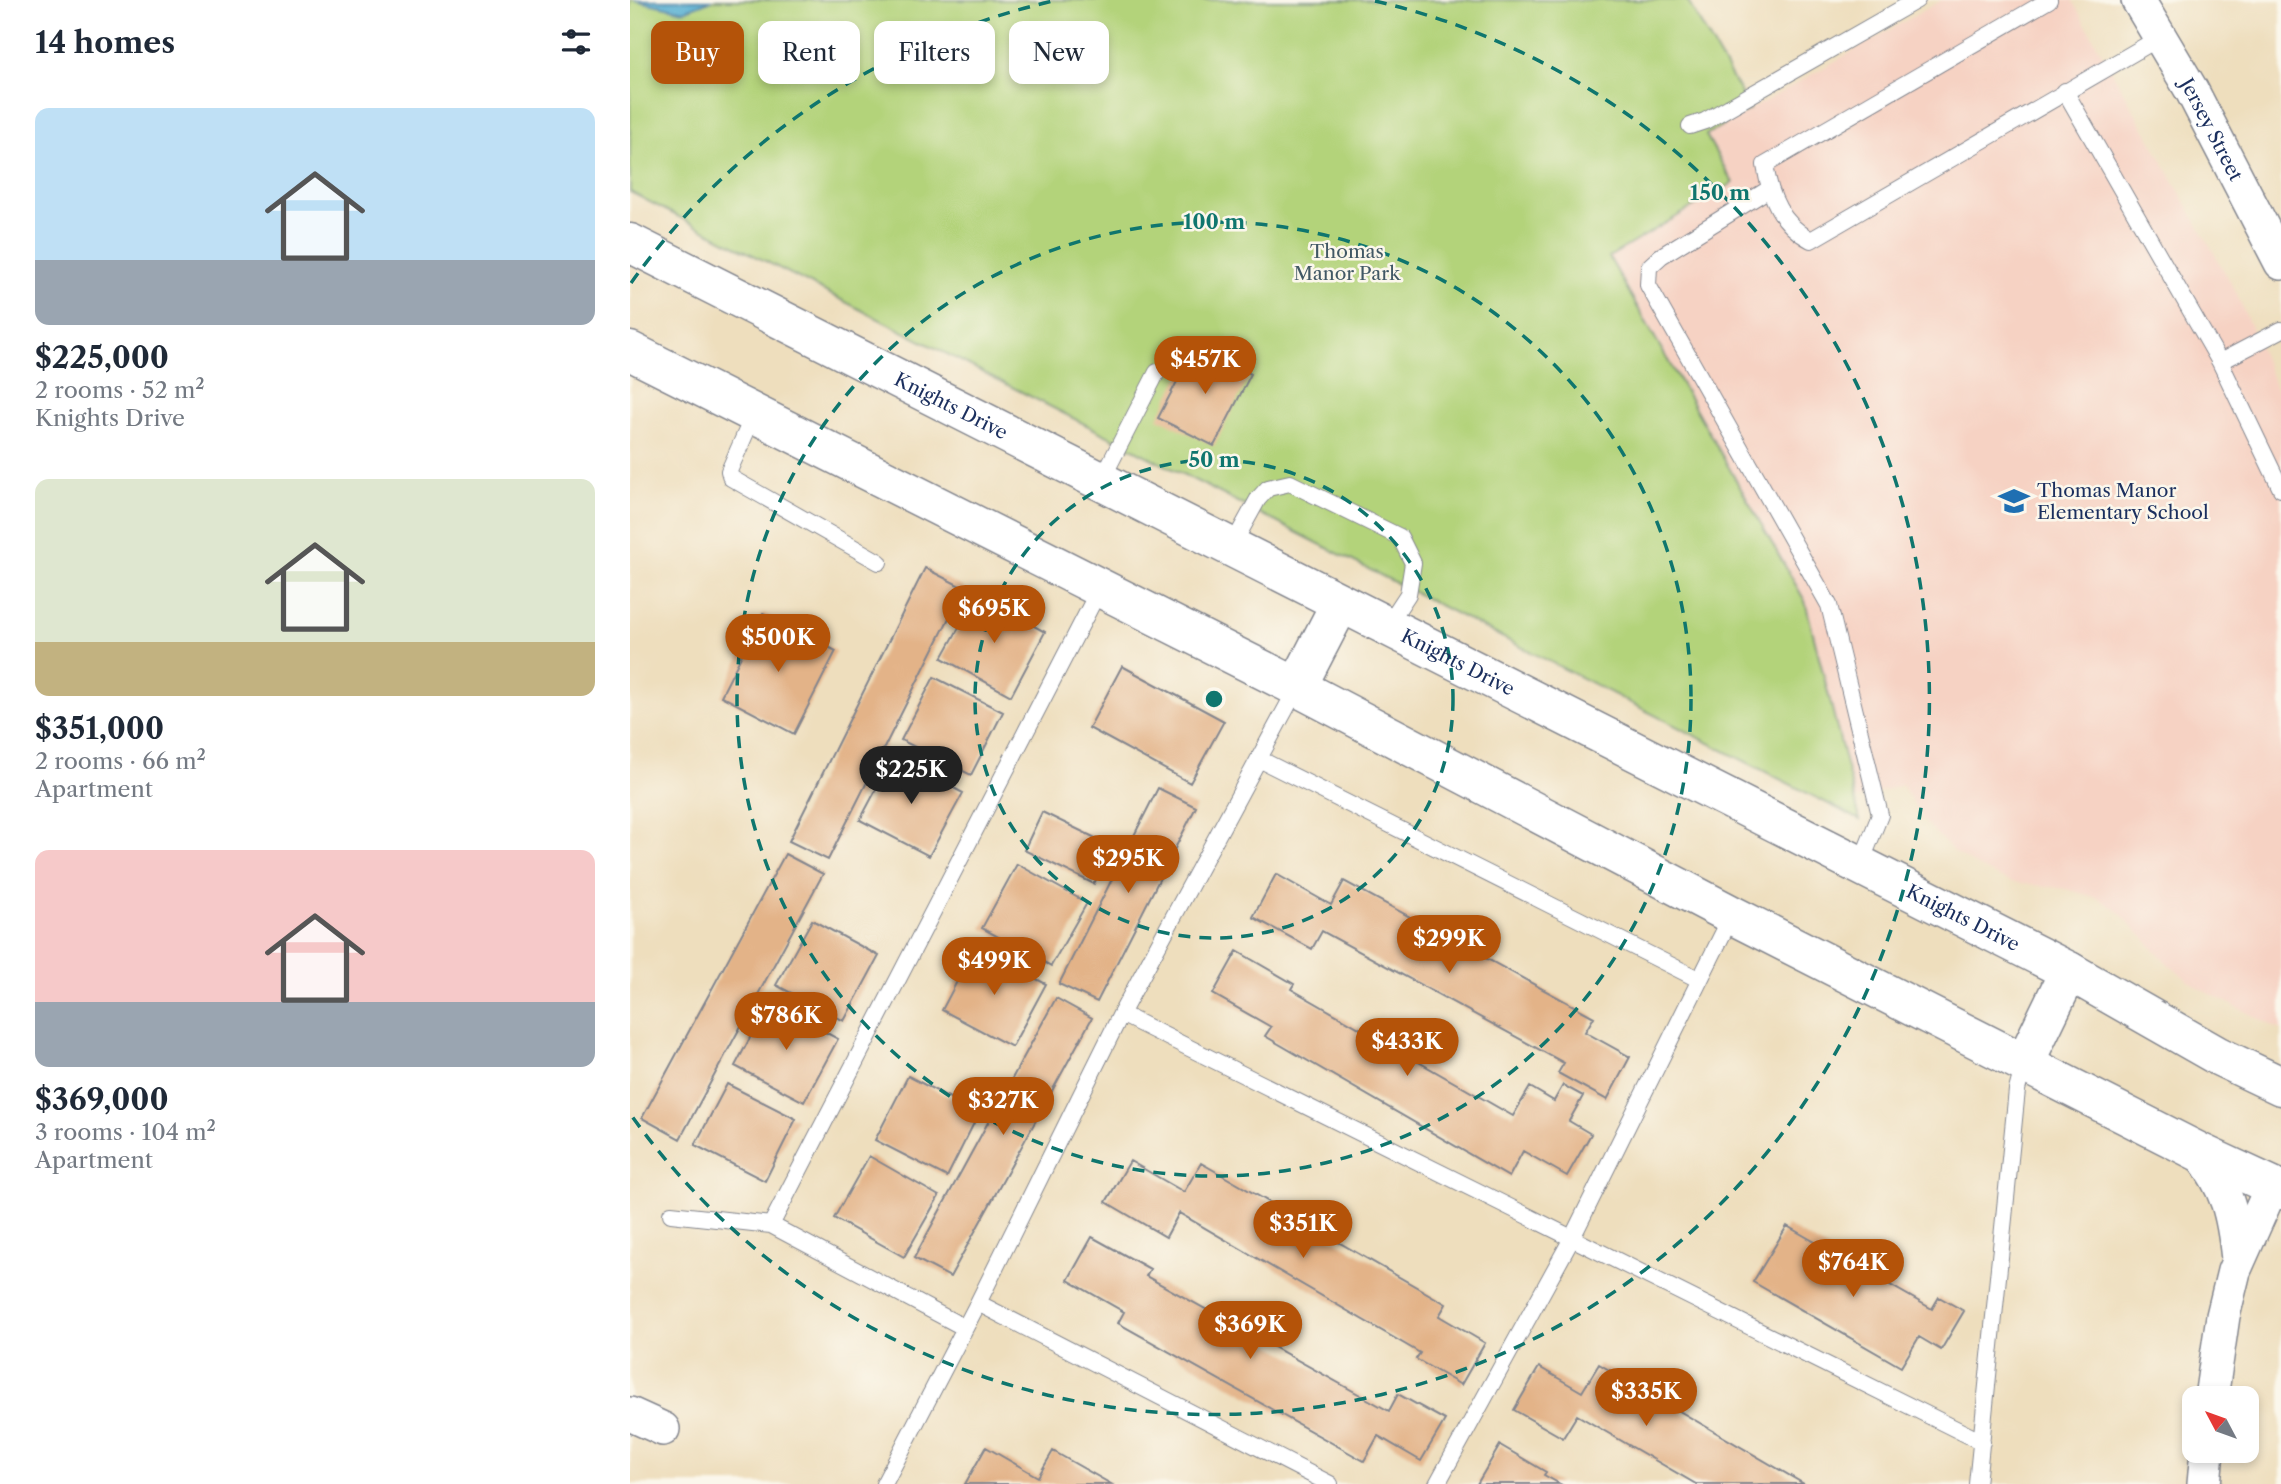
<!DOCTYPE html>
<meta charset="utf-8">
<style>
:root{--surface:#fff;--page:#f2f2f3;--text:#1f2937;--muted:#747a83;--accent:#b45309}
body{margin:0;font-family:"Libre Caslon Text",serif;background:var(--page);color:var(--text);height:100vh;display:flex;flex-direction:column;font-size:26px;white-space:nowrap}
*{box-sizing:border-box;margin:0}
p{font-size:23px;color:var(--muted)}
.icon{flex:none;width:38px;height:38px;fill:none;stroke:currentColor;stroke-width:2;stroke-linecap:round;stroke-linejoin:round}
.map{position:relative;flex:1;overflow:hidden}
.details{display:flex;flex-direction:column;background:var(--surface);width:630px}
.details>*{flex:none}
.banner{position:absolute;left:21px;top:21px;width:665px;height:63px;display:flex;gap:14px}
.needle{width:46px;rotate:311deg}
.tools{position:absolute;left:1552px;top:1386px;display:grid;gap:14px}
.tools a{display:grid;place-items:center;width:77px;height:77px;border-radius:14px;background:var(--surface);box-shadow:0 4px 10px #0003;font-size:35px}
.price{position:absolute;translate:-50% -60px;padding:0 16px;border-radius:24px;background:var(--accent);color:#fff;font-size:23px;line-height:46px;filter:drop-shadow(0 2px 4px #0008)}
.price::after{content:'';position:absolute;left:50%;top:42px;width:21px;height:16px;margin-left:-10px;background:inherit;clip-path:polygon(0 0,100% 0,50% 100%)}
.price.selected{background:#222;color:#fff}
ul{padding:0;list-style:none}
li{display:grid;align-content:center;gap:14px;height:371px;padding:0 35px}
li span{display:grid;place-items:center;height:217px;border-radius:14px;color:#555}
li>.icon{margin-inline-start:auto}
span .icon{width:126px;height:126px;fill:#fffc;stroke-width:1}
li b{font-size:30px}
h2{display:flex;justify-content:space-between;align-items:center;height:84px;padding:0 35px;font-size:30px}
.chip{padding:0 24px;border-radius:14px;background:var(--surface);box-shadow:0 4px 10px #0003;font-size:24px;line-height:63px}
.chip.selected{background:var(--accent);color:#fff}
main{display:flex;flex:1;min-height:0}
.map>svg:first-child{display:block}
.built{fill:#f6d2c3}
.green{fill:#b3d37a;stroke:#67816c;stroke-width:2}
.water{fill:#53aed1;stroke:#376e98;stroke-width:2}
.building{fill:#e3b388}
.lines{fill:none;stroke-linecap:round;stroke-linejoin:round}
.service-casing{stroke:#84868e;stroke-width:18}
.minor-casing{stroke:#84868e;stroke-width:36}
.tertiary-casing{stroke:#84868e;stroke-width:41}
.service{stroke:#fff;stroke-width:16}
.minor{stroke:#fff;stroke-width:33}
.tertiary{stroke:#fff;stroke-width:38}
.ring{fill:none;stroke:#0f766e;stroke-width:3.5;stroke-dasharray:12 9}
.labels{text-anchor:middle;stroke-width:5;stroke-linejoin:round;paint-order:stroke}
.street-label{font-size:19px;fill:#1b2f5e;stroke:#fbf7ec}
.park-label{font-size:19px;fill:#415865;stroke:#fbf7ec}
.poi-label{font-size:19px;fill:#1b2f5e;stroke:#fbf7ec;text-anchor:start}
.centre{fill:#0f766e;stroke:#fbf7ec;stroke-width:3.5}
.ring-label{font-size:21px;text-anchor:middle;font-weight:bold;fill:#0f766e;stroke:#fbf7ec;stroke-width:5;stroke-linejoin:round;paint-order:stroke}
</style>
<main>
<section class="details">
<h2>14 homes<svg class="icon" aria-label="filters" viewBox="0 0 24 24"><path d="M4 7h16M4 17h16"/><circle cx="9" cy="7" r="2"/><circle cx="15" cy="17" r="2"/></svg></h2>
<ul>
<li><span style="background:linear-gradient(#bfe0f5 70%,#9aa5b1 0)"><svg class="icon" aria-label="home" viewBox="0 0 24 24"><path d="M3 11l9-7 9 7M6 9v11h12V9"/></svg></span><div><b>$225,000</b><p>2 rooms · 52 m²</p><p>Knights Drive</p></div></li>
<li><span style="background:linear-gradient(#dfe7d0 75%,#c2b280 0)"><svg class="icon" aria-label="home" viewBox="0 0 24 24"><path d="M3 11l9-7 9 7M6 9v11h12V9"/></svg></span><div><b>$351,000</b><p>2 rooms · 66 m²</p><p>Apartment</p></div></li>
<li><span style="background:linear-gradient(#f6c9c9 70%,#9aa5b1 0)"><svg class="icon" aria-label="home" viewBox="0 0 24 24"><path d="M3 11l9-7 9 7M6 9v11h12V9"/></svg></span><div><b>$369,000</b><p>3 rooms · 104 m²</p><p>Apartment</p></div></li>
</ul>
</section>
<div class="map">
<svg width="1651" height="1484" viewBox="0 0 1651 1484">
<rect width="100%" height="100%" fill="#fbf7ec"/>
<filter id="ink" filterUnits="userSpaceOnUse"><feTurbulence type="fractalNoise" baseFrequency=".0143" numOctaves="2"/><feDisplacementMap in="SourceGraphic" scale="14" xChannelSelector="R" yChannelSelector="G"/><feConvolveMatrix kernelMatrix="1 2 1 2 8 2 1 2 1" color-interpolation-filters="sRGB"/></filter>
<filter id="wash" filterUnits="userSpaceOnUse"><feTurbulence type="fractalNoise" baseFrequency=".00686" numOctaves="4" result="noise"/><feDisplacementMap in="SourceGraphic" scale="28" xChannelSelector="R" yChannelSelector="G"/><feGaussianBlur stdDeviation="1.57" result="paint"/><feColorMatrix in="noise" values="0 0 0 0 0 0 0 0 0 0 0 0 0 0 0 0 0 1.4 0 .05"/><feComposite in="paint" operator="in"/></filter>
<g filter="url(#wash)">
<rect width="100%" height="100%" fill="#eedebd"/>
<path class="built" d="M1312,0H1442L1607,294L1651,400V1030L1567,987L1539,965L1490,913L1468,898L1436,889L1381,882L1355,871L1324,852L1294,821L1272,785L1226,799L1175,601L979,257L1103,183L1076,135Z"/>
<path class="green" d="M0,0H1057L1120,109L1076,135L1103,183L979,257L1175,601L1230,820L0,192Z"/>
<path class="water" d="M4,0H82L54,11Z"/>
<g id="blocks">
<path class="building" d="M566,345L621,374L584,446L528,418Z
M295,568L334,588L198,860L159,841Z
M347,595L415,632L381,696L312,658Z
M133,613L206,651L164,734L91,696Z
M492,666L594,721L560,783L459,728Z
M304,677L373,712L341,775L271,740Z
M264,756L333,793L299,856L230,820Z
M528,788L566,807L467,1002L429,984Z
M412,812L482,846L464,884L394,850Z
M155,854L193,874L50,1139L12,1118Z
M387,864L457,903L421,966L352,928Z
M646,874L701,905L714,881L964,1017L955,1032L1000,1057L977,1100L928,1073L934,1063L692,931L682,949L623,917Z
M182,920L249,956L214,1021L146,985Z
M345,947L416,984L382,1047L312,1010Z
M607,951L664,984L661,989L883,1116L900,1087L924,1101L933,1085L953,1096L939,1121L961,1134L937,1176L893,1151L879,1177L635,1036L641,1027L583,994Z
M426,998L462,1018L320,1277L284,1258Z
M139,1002L208,1039L174,1102L105,1066Z
M278,1076L349,1113L317,1177L245,1140Z
M97,1084L166,1119L135,1181L65,1145Z
M239,1156L309,1196L274,1257L204,1218Z
M500,1161L554,1192L571,1163L816,1304L809,1316L855,1343L831,1385L786,1359L790,1353L549,1213L536,1237L476,1202Z
M1157,1226L1302,1309L1309,1297L1334,1311L1311,1350L1289,1337L1271,1367L1123,1282Z
M462,1237L520,1269L516,1276L759,1411L768,1394L815,1420L791,1461L748,1436L734,1461L488,1323L494,1312L438,1280Z
M969,1364L1174,1484H1066L947,1415L933,1438L884,1410L909,1367L952,1392Z
M870,1445L916,1472L914,1475L930,1484H847Z
M356,1447L408,1477L423,1451L481,1484H335Z"/>
</g>
</g>
<g filter="url(#ink)">
<use href="#blocks" fill-opacity="0" stroke="#84868e" stroke-width="2"/>
<g class="lines">
<g class="service-casing">
<path id="service" d="M1419,0L1135,165C1140,197 1151,224 1181,240L1529,38
M1435,91L1590,362L1651,330
M1060,126L1075,121L1287,0
M1139,189L1031,256L1019,267L1018,285L1199,605L1250,815L1230,865
M1590,362L1651,489
M124,414L99,471L101,478L249,562
M471,481L527,372
M601,548L628,499L638,488L660,483L770,537L783,563L778,594L757,626
M631,760L1070,980
M491,1014L1352,1442
M41,1214L141,1225L335,1328
M141,1225L469,590
M348,1303L700,1484
M254,1484L348,1303L491,1014L667,688
M807,1484L941,1240L1102,915
M1347,1484L1387,1090L1394,1064"/>
</g>
<g class="minor-casing">
<g id="minor">
<path id="s1" d="M1508,0L1562,91L1651,263"/>
<path d="M1569,1152C1598,1190 1603,1213 1608,1259"/>
<path d="M1581,1398L1593,1316L1604,1271L1642,1186"/>
<path d="M0,1414L33,1429"/>
<path d="M1574,1484L1577,1451"/>
</g>
</g>
<g class="tertiary-casing">
<g id="tertiary">
<path id="s2" d="M0,243L1439,971L1588,1056L1651,1086"/>
<path d="M0,351L667,687L1102,915L1569,1152L1651,1190"/>
<path d="M667,687L710,604"/>
<path d="M1395,1062L1439,971"/>
</g>
</g>
<use href="#service" class="service"/>
<use href="#minor" class="minor"/>
<use href="#tertiary" class="tertiary"/>
</g>
</g>
<g class="ring">
<circle cx="584" cy="699" r="239"/>
<circle cx="584" cy="699" r="477"/>
<path d="M1 283A716 716 0 0 1 423 1M745 1A716 716 0 1 1 1 1115"/>
</g>
<defs>
<g id="school-bare" transform="scale(2.415)"><path d="M0-5L7-2L0 1L-7-2ZM-4 1L0 2.5L4 1V4Q0 6-4 4Z" fill="#1f6fb2" stroke="#fbf7ec" stroke-width="2.5" paint-order="stroke"/></g>
</defs>
<g fill-rule="evenodd">
<use href="#school-bare" x="1384" y="501"/>
</g>
<g class="labels">
<g class="street-label">
<text dy="7" stroke="none"><textPath href="#s1" startOffset="149">Jersey Street</textPath></text>
<text dy="7" stroke="none"><textPath href="#s2" startOffset="360">Knights Drive</textPath></text>
<text dy="7" stroke="none"><textPath href="#s2" startOffset="928">Knights Drive</textPath></text>
<text dy="7" stroke="none"><textPath href="#s2" startOffset="1494">Knights Drive</textPath></text>
</g>
<g class="park-label">
<text x="717" y="258">Thomas<tspan x="717" dy="22">Manor Park</tspan></text>
</g>
<g class="poi-label">
<text x="1407" y="497">Thomas Manor<tspan x="1407" dy="22">Elementary School</tspan></text>
</g>
</g>
<circle cx="584" cy="699" r="10" class="centre"/>
<g class="ring-label">
<text x="1090" y="200">150 m</text>
<text x="584" y="229">100 m</text>
<text x="584" y="467">50 m</text>
</g>
</svg>
<div class="tools">
<a><svg class="needle" viewBox="-14 -14 28 28"><path d="M0-13l5 13h-10z" fill="#e53935"/><path d="M0 13l5-13h-10z" fill="#747a83"/></svg></a>
</div>
<b class="price" style="left:575px;top:396px">$457K</b>
<b class="price" style="left:364px;top:645px">$695K</b>
<b class="price" style="left:148px;top:674px">$500K</b>
<b class="price selected" style="left:281px;top:806px">$225K</b>
<b class="price" style="left:498px;top:895px">$295K</b>
<b class="price" style="left:819px;top:975px">$299K</b>
<b class="price" style="left:364px;top:997px">$499K</b>
<b class="price" style="left:156px;top:1052px">$786K</b>
<b class="price" style="left:777px;top:1078px">$433K</b>
<b class="price" style="left:373px;top:1137px">$327K</b>
<b class="price" style="left:673px;top:1260px">$351K</b>
<b class="price" style="left:1223px;top:1299px">$764K</b>
<b class="price" style="left:620px;top:1361px">$369K</b>
<b class="price" style="left:1016px;top:1428px">$335K</b>
<div class="banner">
<a class="chip selected">Buy</a>
<a class="chip">Rent</a>
<a class="chip">Filters</a>
<a class="chip">New</a>
</div>
</div>
</main>
